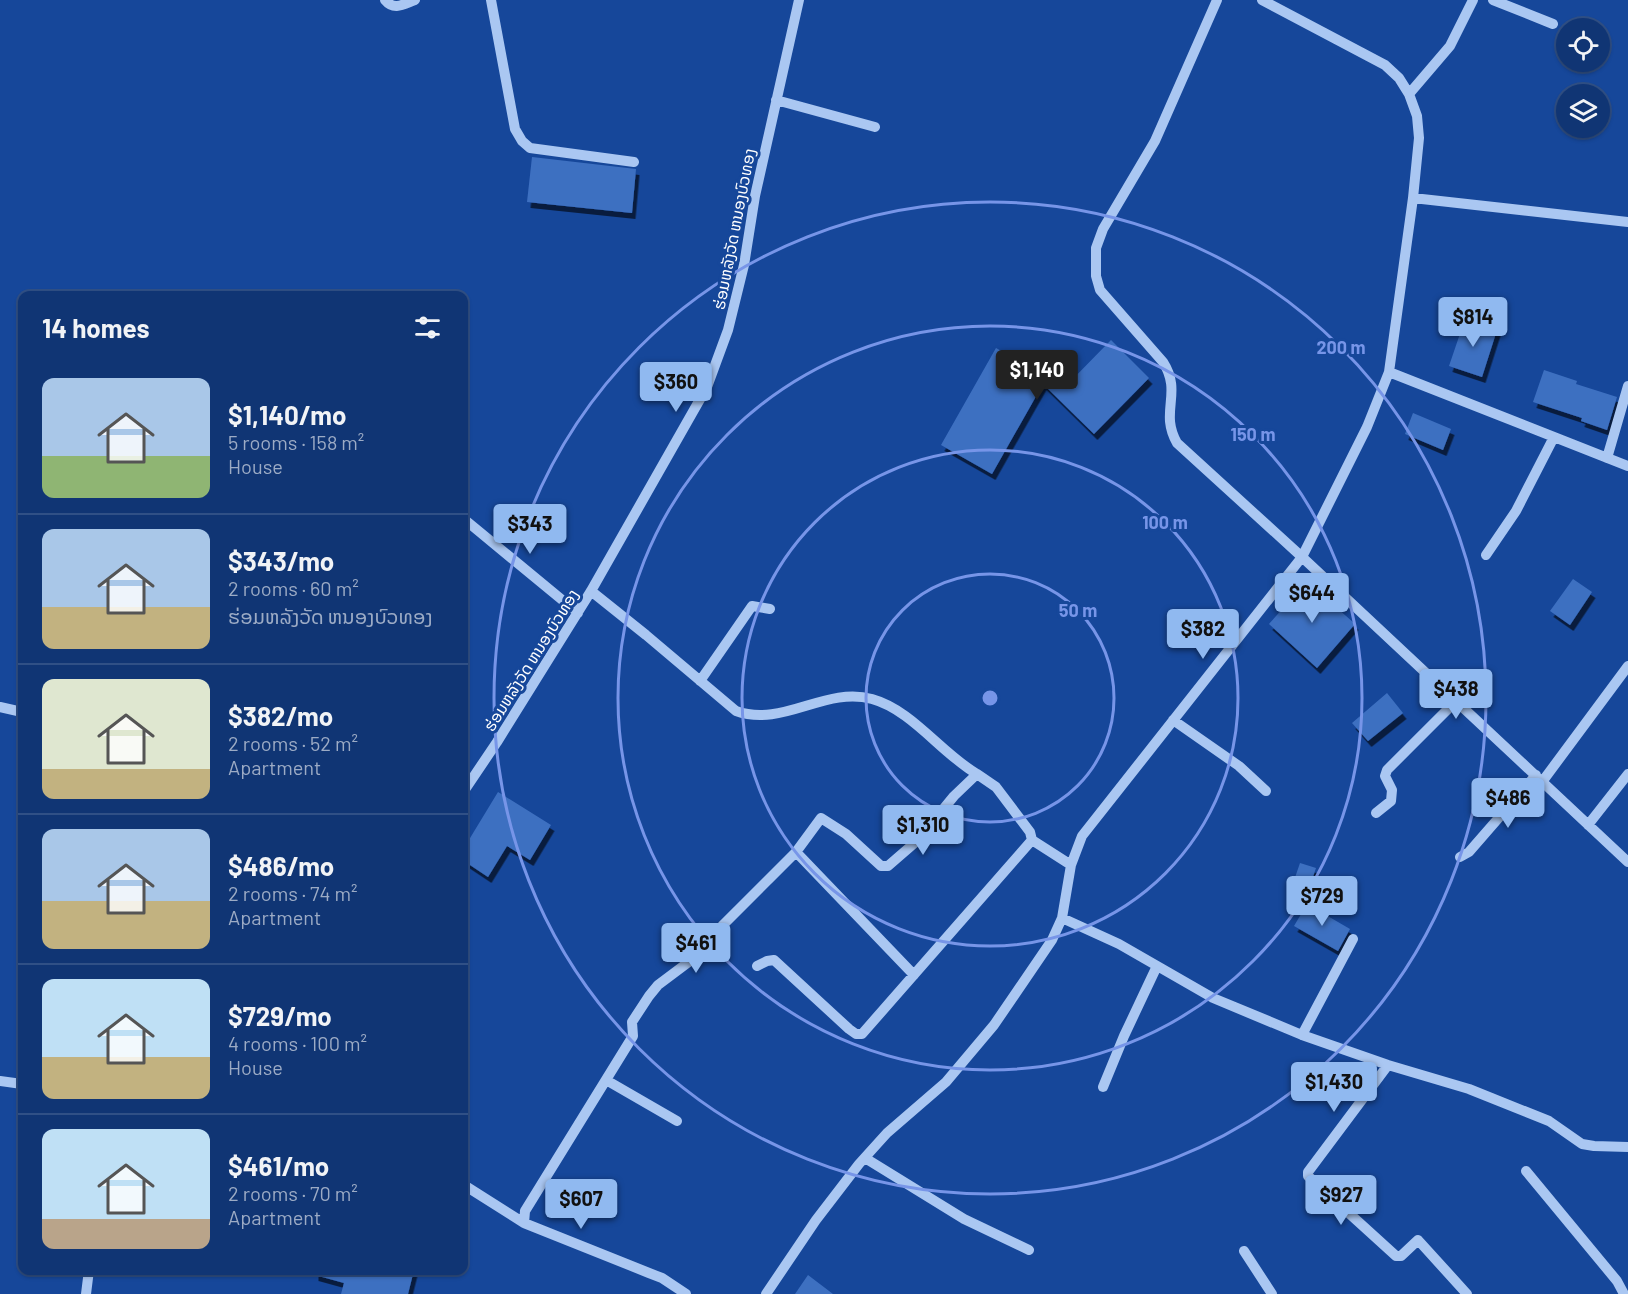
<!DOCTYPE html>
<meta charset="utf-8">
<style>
:root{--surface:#103574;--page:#1e407c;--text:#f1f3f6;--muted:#9cabc5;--line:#305086;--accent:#90b9f0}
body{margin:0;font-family:Barlow,"Noto Sans Lao",sans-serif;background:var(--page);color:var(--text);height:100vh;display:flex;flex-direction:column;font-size:22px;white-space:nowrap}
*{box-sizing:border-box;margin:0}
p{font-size:20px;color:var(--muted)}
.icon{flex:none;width:33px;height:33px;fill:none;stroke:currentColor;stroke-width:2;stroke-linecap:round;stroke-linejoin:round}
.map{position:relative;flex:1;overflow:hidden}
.drawer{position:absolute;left:18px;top:291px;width:450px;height:984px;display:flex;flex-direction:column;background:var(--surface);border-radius:12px;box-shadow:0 2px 4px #0004,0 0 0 2px var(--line)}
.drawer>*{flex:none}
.tools{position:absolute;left:1556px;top:18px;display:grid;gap:12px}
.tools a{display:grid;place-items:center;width:54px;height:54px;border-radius:50%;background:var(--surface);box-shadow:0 2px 4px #0004,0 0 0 2px var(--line);font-size:30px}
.price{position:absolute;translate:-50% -51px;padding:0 14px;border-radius:6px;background:var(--accent);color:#111;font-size:20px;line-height:39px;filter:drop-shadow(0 2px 3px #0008)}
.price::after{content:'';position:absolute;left:50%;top:36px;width:18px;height:14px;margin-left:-9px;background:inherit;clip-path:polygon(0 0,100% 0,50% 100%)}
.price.current{background:#222;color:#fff}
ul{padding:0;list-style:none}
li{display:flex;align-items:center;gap:18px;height:150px;padding:0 24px}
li+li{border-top:2px solid var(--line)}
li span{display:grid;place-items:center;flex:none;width:168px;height:120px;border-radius:12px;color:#555}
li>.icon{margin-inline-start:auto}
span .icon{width:72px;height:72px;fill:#fffc;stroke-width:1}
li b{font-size:26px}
h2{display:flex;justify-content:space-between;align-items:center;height:72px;padding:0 24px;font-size:26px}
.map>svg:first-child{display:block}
.building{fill:#3e70c1;filter:url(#shadow)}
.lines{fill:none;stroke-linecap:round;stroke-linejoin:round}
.minor{stroke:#aac7f2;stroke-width:10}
.ring{fill:none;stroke:#7795e8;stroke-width:3}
.labels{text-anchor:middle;stroke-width:6;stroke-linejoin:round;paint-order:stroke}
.street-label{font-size:16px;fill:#fff;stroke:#16479a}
.centre{fill:#7795e8;stroke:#16479a;stroke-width:3}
.ring-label{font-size:18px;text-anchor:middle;font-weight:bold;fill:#7795e8;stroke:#16479a;stroke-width:6;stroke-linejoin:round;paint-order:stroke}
</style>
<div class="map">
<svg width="1628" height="1294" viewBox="0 0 1628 1294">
<defs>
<filter id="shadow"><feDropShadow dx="3.5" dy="6" stdDeviation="0" flood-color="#0009"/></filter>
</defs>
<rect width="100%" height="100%" fill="#16479a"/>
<path class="building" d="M532,157L636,169L632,213L527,202Z
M1465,319L1497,330L1482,377L1449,366Z
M1111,340L1149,378L1094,434L1043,384L992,474L941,445L996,348L1065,387Z
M1544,370L1577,381L1576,384L1617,397L1607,430L1581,421L1582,418L1533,402Z
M1413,413L1451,429L1443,450L1405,434Z
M1573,579L1592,592L1570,625L1550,611Z
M1307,581L1355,624L1317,668L1269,624Z
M1387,693L1403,713L1368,741L1352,723Z
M498,792L551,825L530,860L507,846L488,877L464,861V848Z
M1300,863L1316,868L1303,906L1287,901Z
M1307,904L1350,929L1338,951L1294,926Z
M315,1270H414L408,1294H341L344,1283L315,1275Z
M808,1275L833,1294H795Z"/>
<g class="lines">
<path class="minor" d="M385,0C394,11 404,4 415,0
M491,0L515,129L522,141L530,148L634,162
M1217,0L1155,141L1103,229L1096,248V276L1100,290L1163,362C1183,393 1159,412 1177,443L1302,557L1628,862
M1493,0L1553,24
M1409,94L1450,46L1473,0
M776,100L875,127
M1413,198L1628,222
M1389,372L1628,466
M1607,458L1628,386
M464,519L578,613
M1486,555L1516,511L1554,437
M591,591L646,635L736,711C783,728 825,686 872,699C912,710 941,753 977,774
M700,681L752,606L770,609
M0,707L22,712
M1173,720L1239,766L1266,791
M1542,782L1628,666
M464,791L497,742L591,591L707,387L728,330L744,265L755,196L799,0
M1376,813L1391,801L1392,790L1385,776L1387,770L1456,701
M1588,825L1628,774
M796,852L821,818L846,834L881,866H888L918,840L954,796L977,774L996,787L1030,832L1032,840L1071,865
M1460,857L1469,852L1536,775
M1062,918L1119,944L1213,998L1302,1035L1388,1065L1469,1089L1549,1121L1582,1144L1594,1146L1628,1147
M757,966L767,961L774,960L849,1029L856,1034H862L1032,840
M1302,1035L1353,939
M1388,1065L1308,1172V1176L1396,1256H1401L1418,1240L1467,1294
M606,1080L677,1121
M0,1081L22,1084
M1103,1087L1124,1036L1157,966
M865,1158L964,1219L1029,1250
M1526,1171L1617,1281L1624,1294
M464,1185L524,1223L649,1273L662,1278L686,1294
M524,1223L525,1211L633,1036L632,1022L649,996L658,985L690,961L724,924L796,852L914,975
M1244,1251L1272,1294
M86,1294L89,1270
M766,1294L816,1220L859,1164L887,1133L946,1082L994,1025L1052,940L1062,918L1071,865L1082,836L1302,557L1367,427L1389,372L1413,198L1419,138L1417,116L1409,94L1399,78L1385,65L1262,0"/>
</g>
<g class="ring">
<circle cx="990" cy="698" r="124"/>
<circle cx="990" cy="698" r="248"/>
<circle cx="990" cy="698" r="372"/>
<circle cx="990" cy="698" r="496"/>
</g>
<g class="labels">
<g class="street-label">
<text transform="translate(734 229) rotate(-79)" y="6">ຮ່ອມຫລັງວັດ ຫນອງບົວທອງ</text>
<text transform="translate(531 660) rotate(-58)" y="6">ຮ່ອມຫລັງວັດ ຫນອງບົວທອງ</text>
</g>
</g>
<circle cx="990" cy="698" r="9" class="centre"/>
<g class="ring-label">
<text x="1341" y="354">200 m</text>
<text x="1253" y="441">150 m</text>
<text x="1165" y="529">100 m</text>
<text x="1078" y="617">50 m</text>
</g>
</svg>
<div class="tools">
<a><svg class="icon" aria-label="locate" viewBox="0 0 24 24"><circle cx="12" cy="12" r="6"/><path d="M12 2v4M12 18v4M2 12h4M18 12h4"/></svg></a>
<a><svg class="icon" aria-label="layers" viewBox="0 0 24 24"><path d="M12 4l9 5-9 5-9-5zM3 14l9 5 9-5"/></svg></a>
</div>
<b class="price" style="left:1473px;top:348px">$814</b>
<b class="price current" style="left:1037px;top:401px">$1,140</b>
<b class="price" style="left:676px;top:413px">$360</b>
<b class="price" style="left:530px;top:555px">$343</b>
<b class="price" style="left:1312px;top:624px">$644</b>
<b class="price" style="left:1203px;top:660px">$382</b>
<b class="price" style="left:1456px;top:720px">$438</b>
<b class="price" style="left:1508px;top:829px">$486</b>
<b class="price" style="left:923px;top:856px">$1,310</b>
<b class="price" style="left:1322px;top:927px">$729</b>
<b class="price" style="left:696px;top:974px">$461</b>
<b class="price" style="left:1334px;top:1113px">$1,430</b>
<b class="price" style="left:1341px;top:1226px">$927</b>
<b class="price" style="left:581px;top:1230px">$607</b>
<section class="drawer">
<h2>14 homes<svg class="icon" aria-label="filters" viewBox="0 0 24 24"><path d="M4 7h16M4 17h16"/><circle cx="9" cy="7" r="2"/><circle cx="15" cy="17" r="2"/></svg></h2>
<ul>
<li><span style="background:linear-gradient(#a9c7e8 65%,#8fb573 0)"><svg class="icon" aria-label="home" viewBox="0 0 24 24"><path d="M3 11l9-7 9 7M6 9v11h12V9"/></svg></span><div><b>$1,140/mo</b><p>5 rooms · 158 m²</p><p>House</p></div></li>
<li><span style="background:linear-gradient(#a9c7e8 65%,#c2b280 0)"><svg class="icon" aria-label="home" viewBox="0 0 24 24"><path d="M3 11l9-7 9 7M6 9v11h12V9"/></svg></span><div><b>$343/mo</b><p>2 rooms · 60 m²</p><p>ຮ່ອມຫລັງວັດ ຫນອງບົວທອງ</p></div></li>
<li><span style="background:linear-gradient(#dfe7d0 75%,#c2b280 0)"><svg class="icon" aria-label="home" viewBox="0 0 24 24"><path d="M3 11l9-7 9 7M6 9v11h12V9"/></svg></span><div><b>$382/mo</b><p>2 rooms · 52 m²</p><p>Apartment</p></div></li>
<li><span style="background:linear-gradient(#a9c7e8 60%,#c2b280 0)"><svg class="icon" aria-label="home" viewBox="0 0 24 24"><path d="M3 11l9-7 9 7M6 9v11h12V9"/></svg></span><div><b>$486/mo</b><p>2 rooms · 74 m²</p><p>Apartment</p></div></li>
<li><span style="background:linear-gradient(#bfe0f5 65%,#c2b280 0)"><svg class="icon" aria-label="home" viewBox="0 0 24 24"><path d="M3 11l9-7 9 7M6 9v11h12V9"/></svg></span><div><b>$729/mo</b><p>4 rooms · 100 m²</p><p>House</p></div></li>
<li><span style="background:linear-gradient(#bfe0f5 75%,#b9a48a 0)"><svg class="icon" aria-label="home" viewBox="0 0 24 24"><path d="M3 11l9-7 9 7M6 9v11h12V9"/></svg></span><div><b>$461/mo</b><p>2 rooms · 70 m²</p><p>Apartment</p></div></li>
</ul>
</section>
</div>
